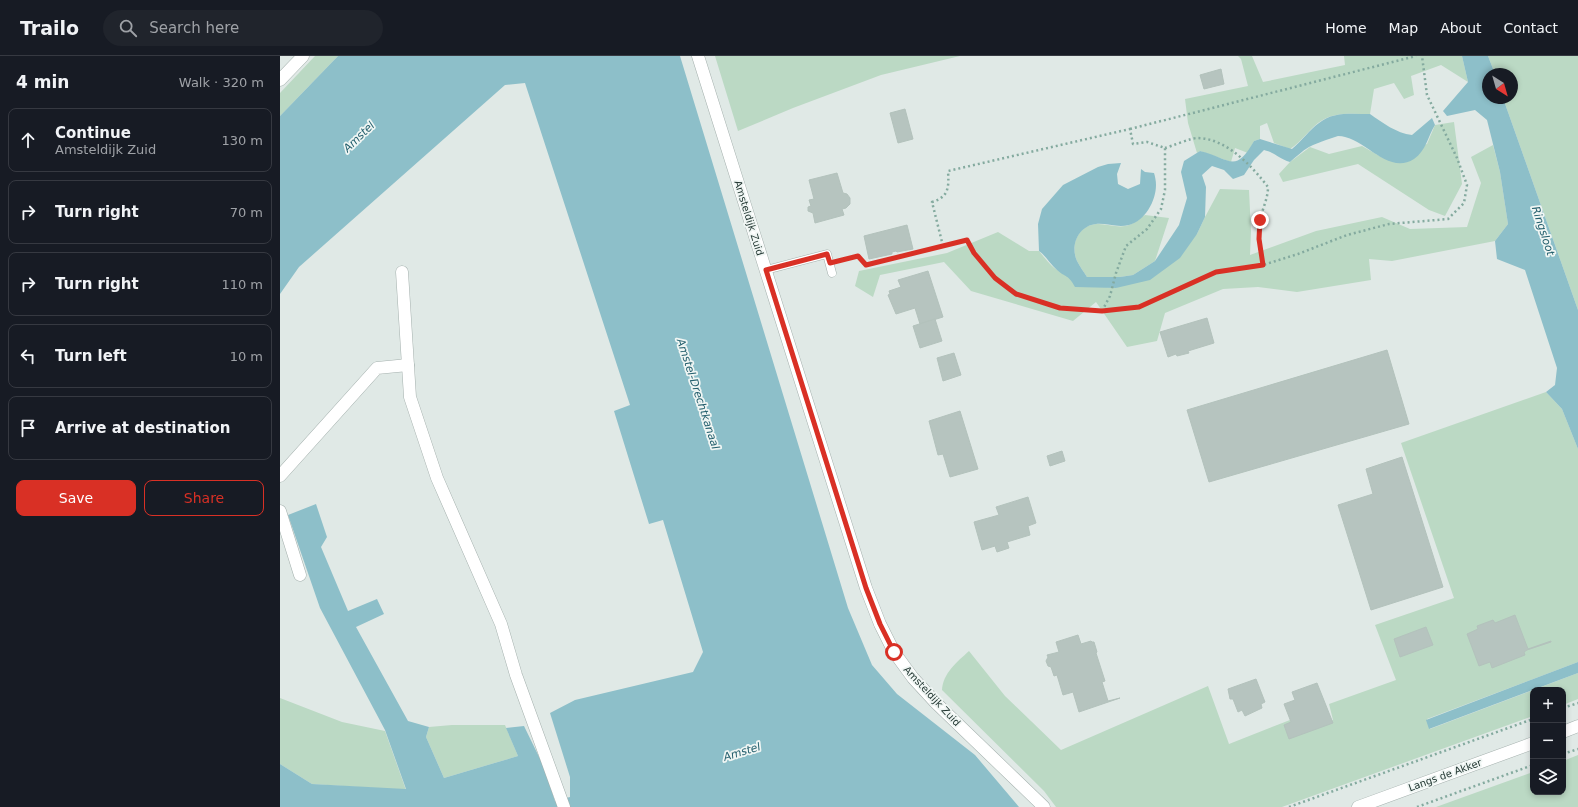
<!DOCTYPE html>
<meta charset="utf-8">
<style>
:root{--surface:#171b24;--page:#20242c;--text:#f1f3f6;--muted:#9ea1a6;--line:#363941;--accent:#d93025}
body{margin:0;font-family:"DejaVu Sans",sans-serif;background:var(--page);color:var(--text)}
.controls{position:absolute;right:12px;bottom:12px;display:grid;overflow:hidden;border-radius:8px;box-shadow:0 2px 6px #0003}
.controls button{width:36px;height:36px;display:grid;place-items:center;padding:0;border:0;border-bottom:1px solid var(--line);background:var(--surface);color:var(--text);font:20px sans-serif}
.compass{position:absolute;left:1202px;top:12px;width:36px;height:36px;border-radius:50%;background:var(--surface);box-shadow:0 2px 6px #0003;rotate:143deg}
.stop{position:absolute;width:12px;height:12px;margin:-9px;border:3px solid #d93025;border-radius:50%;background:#fff}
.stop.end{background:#d93025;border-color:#fff;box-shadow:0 1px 4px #0008}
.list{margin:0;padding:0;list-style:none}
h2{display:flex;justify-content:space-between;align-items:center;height:52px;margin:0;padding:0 16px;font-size:17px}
h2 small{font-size:13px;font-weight:400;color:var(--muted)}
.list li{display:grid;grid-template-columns:26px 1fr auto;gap:12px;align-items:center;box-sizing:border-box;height:64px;margin:0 8px 8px;padding:0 8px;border:1px solid var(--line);border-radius:8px}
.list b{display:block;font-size:15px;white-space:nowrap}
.list p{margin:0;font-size:13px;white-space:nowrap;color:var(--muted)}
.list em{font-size:13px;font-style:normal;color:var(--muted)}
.actions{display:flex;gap:8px;padding:12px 16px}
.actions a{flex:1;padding:9px 0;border:1px solid var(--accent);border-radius:8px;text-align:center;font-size:14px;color:var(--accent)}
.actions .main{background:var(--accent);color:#fff}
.icon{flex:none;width:22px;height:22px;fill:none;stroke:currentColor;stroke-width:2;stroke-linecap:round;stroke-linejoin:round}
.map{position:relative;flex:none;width:1298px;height:751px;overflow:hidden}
header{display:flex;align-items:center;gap:24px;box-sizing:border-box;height:56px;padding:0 20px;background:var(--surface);border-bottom:1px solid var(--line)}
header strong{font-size:19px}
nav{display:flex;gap:22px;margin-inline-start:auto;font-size:14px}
.search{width:280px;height:36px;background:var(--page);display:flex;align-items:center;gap:10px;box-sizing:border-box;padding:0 14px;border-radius:22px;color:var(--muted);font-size:15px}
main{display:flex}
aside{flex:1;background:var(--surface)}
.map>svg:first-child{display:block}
.green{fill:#bbd9c4}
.water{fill:#8dbfc9}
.building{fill:#b6c4bf;stroke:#b3c2bc}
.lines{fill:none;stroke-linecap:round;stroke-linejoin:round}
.service-casing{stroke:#a4b0ad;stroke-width:9}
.minor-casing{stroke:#a4b0ad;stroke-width:13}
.tertiary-casing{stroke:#a4b0ad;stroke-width:13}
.path{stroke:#84aa9f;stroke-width:2.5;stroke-dasharray:2 3;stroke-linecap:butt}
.service{stroke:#fff;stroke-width:8}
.minor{stroke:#fff;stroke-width:12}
.tertiary{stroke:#fff;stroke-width:12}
.route{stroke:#d93025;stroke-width:5}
.labels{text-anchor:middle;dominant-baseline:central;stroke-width:3.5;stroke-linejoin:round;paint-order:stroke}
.street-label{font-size:10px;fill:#233833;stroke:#f0f6f4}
.water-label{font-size:11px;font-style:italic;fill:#235f6d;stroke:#f0f6f4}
</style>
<header>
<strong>Trailo</strong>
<div class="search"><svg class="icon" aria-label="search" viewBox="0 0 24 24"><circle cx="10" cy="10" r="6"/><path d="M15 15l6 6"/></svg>Search here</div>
<nav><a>Home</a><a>Map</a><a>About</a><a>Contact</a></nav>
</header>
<main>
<aside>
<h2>4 min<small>Walk · 320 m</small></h2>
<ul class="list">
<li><svg class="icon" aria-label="ahead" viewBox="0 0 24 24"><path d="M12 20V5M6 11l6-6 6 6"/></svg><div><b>Continue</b><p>Amsteldijk Zuid</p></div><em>130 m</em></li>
<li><svg class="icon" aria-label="right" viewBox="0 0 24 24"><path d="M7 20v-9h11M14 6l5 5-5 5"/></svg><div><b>Turn right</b></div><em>70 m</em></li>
<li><svg class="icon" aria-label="right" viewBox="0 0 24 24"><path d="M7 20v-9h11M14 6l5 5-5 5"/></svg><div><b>Turn right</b></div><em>110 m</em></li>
<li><svg class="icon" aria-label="left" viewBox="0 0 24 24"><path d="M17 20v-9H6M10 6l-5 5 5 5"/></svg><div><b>Turn left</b></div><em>10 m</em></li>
<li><svg class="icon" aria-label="arrive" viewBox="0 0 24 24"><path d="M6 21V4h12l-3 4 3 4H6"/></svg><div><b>Arrive at destination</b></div></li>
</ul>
<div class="actions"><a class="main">Save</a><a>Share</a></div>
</aside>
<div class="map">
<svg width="1298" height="751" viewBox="0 0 1298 751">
<rect width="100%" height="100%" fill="#e0e9e6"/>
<g class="green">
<path d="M 35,0 L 58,0 L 0,60 L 0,37 Z"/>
<path d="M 435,0 L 680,0 L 601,19 L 513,52 L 458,75 Z"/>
<path d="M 958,0 L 972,0 L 983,26 L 1065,9 L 1064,0 L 1182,0 L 1188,26 L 1161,9 L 1131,20 L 1134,39 L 1124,43 L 1114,27 L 1094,33 L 1090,58 C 1073,58 1053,55 1038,67 C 1028,75 1022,85 1010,93 L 994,87 L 987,67 L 980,70 L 980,83 L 974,85 L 968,97 L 955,92 L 951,106 L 920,95 L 917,97 L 908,67 L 905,43 L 968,30 L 961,3 Z"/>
<path d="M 1208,0 L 1298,0 L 1298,254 L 1223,42 L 1232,42 L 1232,18 L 1215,18 Z"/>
<path d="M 1174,66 L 1182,128 L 1165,160 L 1149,154 L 1078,108 L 1003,126 L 999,118 L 1010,106 L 1030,91 L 1049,98 L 1082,90 L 1103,102 L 1147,88 L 1155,69 Z"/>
<path d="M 1213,89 L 1220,116 L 1228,168 L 1215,185 L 1112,205 L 1089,203 L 1091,224 L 1017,236 L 978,231 L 943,233 L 885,257 L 877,285 L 847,291 L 816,246 L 793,265 L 691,235 L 664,206 L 600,219 L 593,241 L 575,230 L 579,215 L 667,197 L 718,176 L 749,195 L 759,195 C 765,202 771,211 779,215 C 794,226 817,231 836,232 L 917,178 L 925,161 L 940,133 L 969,134 L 971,175 L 970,199 L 1036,175 L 1102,161 L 1130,173 L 1187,171 L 1201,127 L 1191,101 Z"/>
<path d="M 865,159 L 889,162 L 875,205 L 853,219 L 840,221 L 807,221 C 804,216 800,211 797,205 C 790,189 798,170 816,168 C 827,167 838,173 849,169 C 855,167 860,162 865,159 Z"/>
<path d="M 1266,336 L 1282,353 L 1298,393 L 1298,606 L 1147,663 L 1150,673 L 1298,617 L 1298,643 L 1283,649 L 1283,634 L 1253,634 L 1253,660 L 1002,751 L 776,751 L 764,735 L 662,634 C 663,617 677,606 689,595 L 725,640 L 781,694 L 928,630 L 949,688 L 1010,664 L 1015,677 L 1053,664 L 1049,648 L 1116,624 L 1095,569 L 1174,542 L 1121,387 Z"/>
<path d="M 0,642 L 62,666 L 105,675 L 126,734 L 32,728 L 0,708 Z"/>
<path d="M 172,669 L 225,669 L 238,700 L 164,722 L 146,681 L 149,671 Z"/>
<path d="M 1298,699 L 1298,751 L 1156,751 L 1253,716 L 1253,736 L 1283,736 L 1283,705 Z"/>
</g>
<g class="water">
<path d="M 58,0 L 400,0 L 568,552 L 592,609 L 617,638 L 695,699 L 739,751 L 0,751 L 0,708 L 32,728 L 126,733 L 105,674 L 40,552 L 8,459 L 36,448 L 47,481 L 41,491 L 68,555 L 97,543 L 104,558 L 76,571 L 128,665 L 149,671 L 146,681 L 164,722 L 238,700 L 226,672 L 244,670 L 264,711 L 275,745 L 290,741 L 290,721 L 270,657 L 295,644 L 413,616 L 423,596 L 383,464 L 369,468 L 334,355 L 350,349 L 245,27 L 225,29 L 19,211 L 0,238 L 0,60 Z"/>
<path d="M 1182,0 L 1208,0 L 1215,18 L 1208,18 L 1208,42 L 1223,42 L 1298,254 L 1298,393 L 1282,353 L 1266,336 L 1275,329 L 1277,312 L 1245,214 L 1217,203 L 1215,185 L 1228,168 L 1220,116 L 1207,64 L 1195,54 L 1167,60 L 1163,55 L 1188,26 Z"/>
<path d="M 1090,58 C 1103,67 1116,77 1132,79 L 1152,62 L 1155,69 C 1148,80 1146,95 1134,103 C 1107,120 1084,80 1058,80 C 1054,81 1050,83 1046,84 C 1041,86 1034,88 1029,91 C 1022,95 1016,101 1010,106 C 999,103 996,97 984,94 L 974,104 L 964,119 L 953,123 L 944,114 L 932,110 L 922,119 L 926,131 L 925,161 L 917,178 L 900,202 L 870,224 L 836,232 L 795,231 C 788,218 786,222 777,214 C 770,208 766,200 759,195 L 758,168 L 762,153 L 783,129 L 818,111 L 828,108 L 841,107 L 837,118 L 838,128 L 848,133 L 860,128 L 861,113 L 865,116 L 874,117 C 875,120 876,125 876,129 C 876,145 865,165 849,169 C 837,172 827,167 816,168 C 798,170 790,190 797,205 C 800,211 804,216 807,221 L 840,221 L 853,219 L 875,205 L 899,169 L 907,142 L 901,116 L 904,105 L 920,95 C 950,102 955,119 974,85 L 980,83 L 1012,93 C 1022,85 1029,74 1039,67 C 1053,55 1073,58 1090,58 Z"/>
<path d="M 1298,606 L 1298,617 L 1149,673 L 1146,664 Z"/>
</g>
<g class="building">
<path d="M 941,13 L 944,28 L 924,33 L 920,19 Z"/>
<path d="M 625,53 L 633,83 L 618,87 L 610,57 Z"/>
<path d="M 557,117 L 563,137 L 567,138 L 570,142 L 570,148 L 566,152 L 562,153 L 564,159 L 535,167 L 533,157 L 528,155 L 528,151 L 531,150 L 529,144 L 534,143 L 529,124 Z"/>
<path d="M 627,169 L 633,193 L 617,196 L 616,195 L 612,196 L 612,198 L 589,203 L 584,180 Z"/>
<path d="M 648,215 L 663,261 L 640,268 L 635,252 L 616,258 L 608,239 L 610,238 L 609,235 L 621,231 L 618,224 Z"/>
<path d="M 927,262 L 934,287 L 908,295 L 909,297 L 897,300 L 896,298 L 888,301 L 880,276 Z"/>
<path d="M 655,263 L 662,285 L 640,292 L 633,270 Z"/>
<path d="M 1107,294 L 1129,368 L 929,426 L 907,354 Z"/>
<path d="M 674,297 L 681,319 L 663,325 L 657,302 Z"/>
<path d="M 680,355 L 698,413 L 670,421 L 663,398 L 658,399 L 649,365 Z"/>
<path d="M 782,395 L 785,405 L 770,410 L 767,400 Z"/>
<path d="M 1122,401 L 1163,531 L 1091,554 L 1058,449 L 1093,438 L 1086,413 Z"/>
<path d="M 748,441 L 756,467 L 748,470 L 750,479 L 727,486 L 729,492 L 717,496 L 715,490 L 702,494 L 694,466 L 719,459 L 716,451 Z"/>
<path d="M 1235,559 L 1248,593 L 1271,585 L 1271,586 L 1247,594 L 1244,596 L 1245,599 L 1212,612 L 1210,606 L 1199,610 L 1187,578 L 1198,573 L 1197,570 L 1213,564 L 1215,567 Z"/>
<path d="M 1146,571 L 1153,589 L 1120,601 L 1114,583 Z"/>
<path d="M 798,579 L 801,588 L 811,585 L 812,586 L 814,586 L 817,596 L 816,597 L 825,625 L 822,626 L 828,645 L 840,642 L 799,656 L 793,636 L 783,639 L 777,619 L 774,620 L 771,611 L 768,610 L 766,605 L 768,601 L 767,599 L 779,596 L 776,586 Z"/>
<path d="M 976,623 L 985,646 L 981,648 L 982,652 L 965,660 L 962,654 L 958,656 L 953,643 L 950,643 L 948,633 Z"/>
<path d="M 1037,627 L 1053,667 L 1009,683 L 1004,669 L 1011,666 L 1004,648 L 1015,644 L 1012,636 Z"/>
</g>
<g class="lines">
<defs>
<path id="service" d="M 486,214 L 547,198 L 552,217"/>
<g id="minor">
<path d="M 0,24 L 23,0"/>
<path d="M 122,216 L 130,341 L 157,422 L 221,568 L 236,619 L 284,751"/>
<path d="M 0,420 L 97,312 L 128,309"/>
<path d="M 0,455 L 20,519"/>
</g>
<g id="tertiary">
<path d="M 418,0 L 586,532 L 600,568 L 614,596 L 633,622 L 656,647 L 764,751"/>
<path d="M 1283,676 L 1298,670"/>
<path d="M 1078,751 L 1253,687"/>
</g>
</defs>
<use href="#service" class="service-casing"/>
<use href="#minor" class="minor-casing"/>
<use href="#tertiary" class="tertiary-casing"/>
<g class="path">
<path d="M 850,73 L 1136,0"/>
<path d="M 885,92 C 892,90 911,82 917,82 C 946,82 972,110 988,131 C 988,143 982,153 980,165 C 977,180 980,194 983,209"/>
<path d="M 663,190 L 652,146 C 669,141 669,131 668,115 L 850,73 L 853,88 L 867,86 L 885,92 L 885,134 L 881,153 L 867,173 L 846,190 L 836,217 L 830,240 L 822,255"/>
<path d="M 562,204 L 578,200 L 586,209 L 687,184 L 694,197 L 715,222 L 736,237 L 780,252 L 822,255 L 859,251 L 936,216 L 983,209 L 1018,198 L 1067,179 L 1109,168 L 1168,163 L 1184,147 L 1187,129 L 1177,102 L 1147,39 L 1142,0"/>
<path d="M 1283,652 L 1298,647"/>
<path d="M 1283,698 L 1298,693"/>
<path d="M 1009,751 L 1253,663"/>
<path d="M 1137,751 L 1253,709"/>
</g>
<use href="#service" class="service"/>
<use href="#minor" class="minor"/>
<use href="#tertiary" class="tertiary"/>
</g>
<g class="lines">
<path class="route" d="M 614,596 L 600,568 L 586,532 L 486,214 L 547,198 L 550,207 L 578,200 L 586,209 L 687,184 L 694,197 L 715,222 L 736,238 L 780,252 L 822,255 L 859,251 L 936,216 L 983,209 L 979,183 L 980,164"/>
</g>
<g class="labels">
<g class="street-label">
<text transform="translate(469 162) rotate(73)">Amsteldijk Zuid</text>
<text transform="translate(652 640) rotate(47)">Amsteldijk Zuid</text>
<text transform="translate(1165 719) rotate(-20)">Langs de Akker</text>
</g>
<g class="water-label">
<text transform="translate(79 81) rotate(-44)">Amstel</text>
<text transform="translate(1263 175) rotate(72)">Ringsloot</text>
<text transform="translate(418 338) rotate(72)">Amstel-Drechtkanaal</text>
<text transform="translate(462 696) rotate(-17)">Amstel</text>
</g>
</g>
</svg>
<div class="controls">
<button>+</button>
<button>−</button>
<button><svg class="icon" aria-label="layers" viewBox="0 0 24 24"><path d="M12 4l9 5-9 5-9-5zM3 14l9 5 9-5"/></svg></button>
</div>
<svg class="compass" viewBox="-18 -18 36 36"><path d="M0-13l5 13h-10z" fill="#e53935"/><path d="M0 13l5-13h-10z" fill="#9ea1a6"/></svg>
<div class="stop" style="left:614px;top:596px"></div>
<div class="stop end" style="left:980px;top:164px"></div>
</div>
</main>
